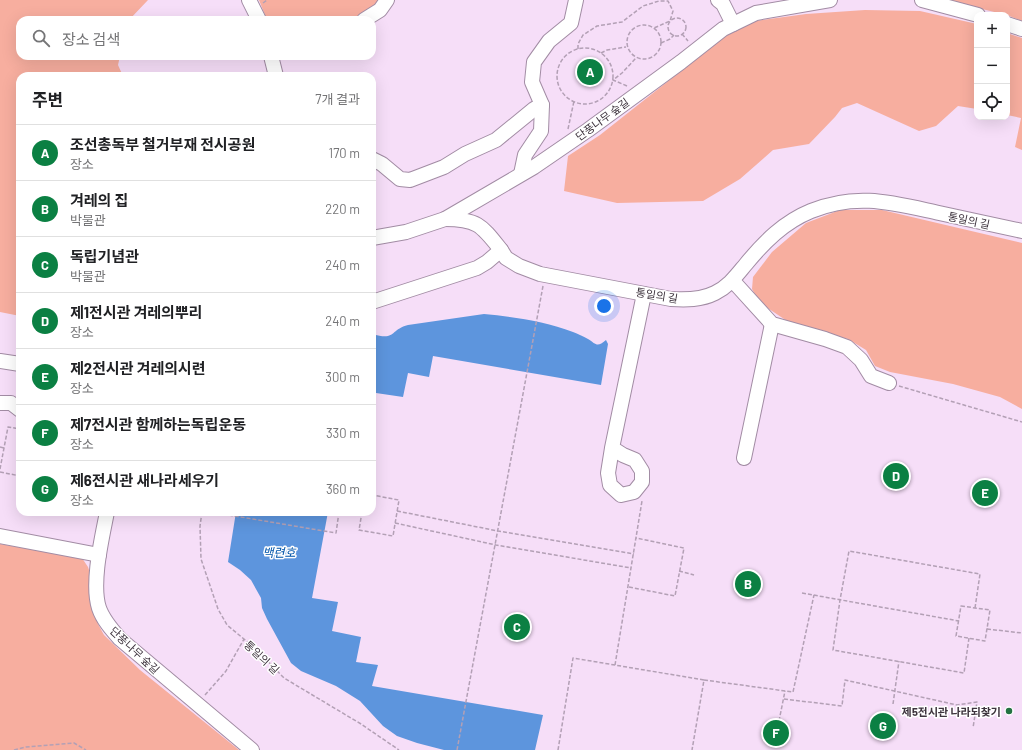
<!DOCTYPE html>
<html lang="ko">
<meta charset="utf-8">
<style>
:root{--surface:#fff;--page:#f2f2f2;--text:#202124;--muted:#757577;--line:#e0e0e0;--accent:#0b8043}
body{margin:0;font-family:Barlow,"Noto Sans KR",sans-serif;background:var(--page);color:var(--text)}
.controls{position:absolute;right:12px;top:12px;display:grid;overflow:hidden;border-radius:8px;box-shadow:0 4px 16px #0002}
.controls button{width:36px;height:36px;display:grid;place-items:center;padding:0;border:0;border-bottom:1px solid var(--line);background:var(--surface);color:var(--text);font:20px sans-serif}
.you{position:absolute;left:604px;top:306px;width:14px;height:14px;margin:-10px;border:3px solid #fff;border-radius:50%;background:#1a73e8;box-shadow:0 0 0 6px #1a73e833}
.badge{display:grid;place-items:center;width:26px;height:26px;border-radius:50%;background:var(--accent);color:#fff;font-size:13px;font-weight:700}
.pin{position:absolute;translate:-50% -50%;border:2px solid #fff;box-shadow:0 1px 4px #0006}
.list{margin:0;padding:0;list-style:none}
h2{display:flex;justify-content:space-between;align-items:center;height:52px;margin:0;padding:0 16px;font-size:17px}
h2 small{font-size:13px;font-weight:400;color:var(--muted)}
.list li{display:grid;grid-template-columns:26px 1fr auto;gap:12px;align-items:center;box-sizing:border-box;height:56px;padding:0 16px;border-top:1px solid var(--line)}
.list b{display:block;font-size:15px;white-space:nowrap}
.list p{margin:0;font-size:13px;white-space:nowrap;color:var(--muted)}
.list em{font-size:13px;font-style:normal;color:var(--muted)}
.icon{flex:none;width:22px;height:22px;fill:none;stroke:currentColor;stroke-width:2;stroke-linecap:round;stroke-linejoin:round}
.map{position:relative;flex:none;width:1022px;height:750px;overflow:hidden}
.search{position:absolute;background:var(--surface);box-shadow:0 4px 16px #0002;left:16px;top:16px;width:360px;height:44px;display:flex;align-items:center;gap:10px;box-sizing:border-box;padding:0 14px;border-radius:12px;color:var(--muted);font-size:15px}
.panel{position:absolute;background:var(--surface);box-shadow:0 4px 16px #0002;left:16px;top:72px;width:360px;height:444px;border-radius:12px}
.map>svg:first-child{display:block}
.green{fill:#f7ae9f}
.water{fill:#5d95dd}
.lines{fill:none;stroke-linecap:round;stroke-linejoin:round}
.minor-casing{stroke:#a28ca4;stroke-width:16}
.path{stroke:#b3a0b5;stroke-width:1.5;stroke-dasharray:4 2;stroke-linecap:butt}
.minor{stroke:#fff;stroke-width:14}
.poi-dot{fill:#237242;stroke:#fff;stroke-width:1.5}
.labels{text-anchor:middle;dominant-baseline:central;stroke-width:3;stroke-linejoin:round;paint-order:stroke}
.street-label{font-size:11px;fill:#3d333d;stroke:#fff}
.poi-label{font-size:11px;font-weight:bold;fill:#3d333d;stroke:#fff;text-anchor:end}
.water-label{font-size:12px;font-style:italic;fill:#05a;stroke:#fff}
</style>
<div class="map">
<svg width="1022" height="750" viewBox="0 0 1022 750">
<rect width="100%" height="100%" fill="#f6def8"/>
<g class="green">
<path d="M 0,0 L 148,0 L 129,20 L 20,20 L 20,56 L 120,56 L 118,65 L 123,76 L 20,76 L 20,316 L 0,312 Z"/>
<path d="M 259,0 L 383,0 L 360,19 L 357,20 L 267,20 Z"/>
<path d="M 944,0 L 1022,0 L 1022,21 L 1007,15 Z"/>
<path d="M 865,10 L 920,11 L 977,24 L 977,109 L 958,106 L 936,126 L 919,131 L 857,103 L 842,108 L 835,117 L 809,144 L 773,150 L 740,179 L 703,201 L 617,203 L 564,191 L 568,156 L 600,135 L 729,33 L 755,21 L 806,14 Z"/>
<path d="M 1007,33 L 1022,38 L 1022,150 L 1015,147 L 1021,118 L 1007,115 Z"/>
<path d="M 840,210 L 882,210 L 1022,243 L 1022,409 L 1000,397 L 953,384 L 890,372 L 875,366 L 866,350 L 848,339 L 790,323 L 760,303 L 752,289 L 753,277 L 772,252 L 806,223 Z"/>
<path d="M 0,544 L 82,558 L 88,567 L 90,573 L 93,606 L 98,624 L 104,635 L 140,670 L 239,750 L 0,750 Z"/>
</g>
<g class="water">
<path d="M 484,314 C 515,317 545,321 573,332 C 578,334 583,336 588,339 C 596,344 597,348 606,340 L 608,344 L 601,385 L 433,356 L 429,377 L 408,373 L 403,397 L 376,393 L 372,409 L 372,334 C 397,341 389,330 408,325 Z"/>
<path d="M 236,512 L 328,512 L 312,598 L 338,602 L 332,631 L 361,637 L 356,662 L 378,665 L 372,686 L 543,715 L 535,750 L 444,750 L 417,743 L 397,736 L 383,726 L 360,701 L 336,686 L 301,671 L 291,663 L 267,619 L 262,608 L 261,598 L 251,580 L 240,570 L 228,562 Z"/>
</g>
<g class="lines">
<defs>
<g id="minor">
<path d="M 249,0 L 259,20"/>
<path d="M 718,0 L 723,4 L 733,24"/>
<path d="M 922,0 L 978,15"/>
<path d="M 364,20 L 380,10 L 387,0"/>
<path d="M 1007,24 L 1022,29"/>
<path d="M 271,56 L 276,76"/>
<path d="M 372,159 L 382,164 L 400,179 L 410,180 L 444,167 L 465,154 L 496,140 L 534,109 L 542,105"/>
<path d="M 521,174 L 525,155 L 541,131 L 542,105 L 532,82 L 534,62 L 549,41 L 571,23 L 576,0"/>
<path d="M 445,219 C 478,219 482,226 501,250"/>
<path d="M 372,238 L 406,232 L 445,219 L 534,167 L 588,130 L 681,62 L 723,29 L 756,13 L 830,0"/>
<path d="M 733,281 L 772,324 L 825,339 L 847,347 L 861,360 L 871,376 L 889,383"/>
<path d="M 372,302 L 477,268 L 487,262 L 501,250 L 506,258 L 519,266 L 540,274 L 671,299 C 686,300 701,300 715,293 C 729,286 736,276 746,264 C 764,242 784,222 811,211 C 857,192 893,203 939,213 C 967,219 994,225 1022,231"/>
<path d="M 0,361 L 20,364"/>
<path d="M 0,403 L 11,403 L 20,410"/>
<path d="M 612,448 L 623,455 L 635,460 L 642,471 L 642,482 L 634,492 L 621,495 L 610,485 L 608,473 L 612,448 L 644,294"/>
<path d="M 744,458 L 772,324"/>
<path d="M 107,512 C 102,538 91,583 99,608 C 103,620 112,630 120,639 L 252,750"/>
<path d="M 0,536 L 99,555"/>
</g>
</defs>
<use href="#minor" class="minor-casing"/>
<g class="path">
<path d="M 263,3 L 267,0"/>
<circle cx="677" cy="27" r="9"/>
<circle cx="644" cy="42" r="17"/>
<path d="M 682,34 L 688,41"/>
<path d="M 661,43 L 670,39 L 674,35"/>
<circle cx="585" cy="76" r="28"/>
<path d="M 578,49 L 578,44 L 583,35 L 597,26 L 622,22 L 643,6 L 659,1 L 668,1 L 673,11 L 670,21 L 654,28"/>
<path d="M 601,53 L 607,50 L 626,47"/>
<path d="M 627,86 L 613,80 L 622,73 L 636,58"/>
<path d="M 568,129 L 574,101"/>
<path d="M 899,386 L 1022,422"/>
<path d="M 0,447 L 4,448"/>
<path d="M 0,469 L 8,427 L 20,429"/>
<path d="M 0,472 L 20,476"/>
<path d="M 397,511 L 498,531 L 634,554"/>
<path d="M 202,512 L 200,526 L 201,559 L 218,609 L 227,625 L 256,649 L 284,678 L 361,724 L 399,750"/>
<path d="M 211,512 L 336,533 L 339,512"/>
<path d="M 362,512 L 359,530 L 393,536 L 399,500 L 372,495"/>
<path d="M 395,523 L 496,545 L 631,568"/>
<path d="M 679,571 L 694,575"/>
<path d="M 629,587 L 675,596 L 684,548 L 636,538"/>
<path d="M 802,593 L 959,621"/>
<path d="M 961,606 L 990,610 L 985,641 L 956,636 Z"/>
<path d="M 987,629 L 1022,633"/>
<path d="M 969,638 L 964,673 L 833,650 L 840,600 L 849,551 L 980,574 L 975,608"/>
<path d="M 615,665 L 642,501"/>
<path d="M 704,680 L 793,692 L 814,595"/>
<path d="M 205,695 L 226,671 L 244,639"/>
<path d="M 784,699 L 842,706 L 845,680 L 957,705 L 977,702 L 973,728"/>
<path d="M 893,704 L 899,661"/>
<path d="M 779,721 L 785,691"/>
<path d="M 14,750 L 26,747 L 74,743 L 86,750"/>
<path d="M 457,750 L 543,286"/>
<path d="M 558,750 L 573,658 L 704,680 L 692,750"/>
</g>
<use href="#minor" class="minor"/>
</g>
<circle class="poi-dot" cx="1009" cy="711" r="4"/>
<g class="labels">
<g class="street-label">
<text transform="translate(602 119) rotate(-36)">단풍나무 숲길</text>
<text transform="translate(969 220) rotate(12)">통일의 길</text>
<text transform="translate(657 295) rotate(9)">통일의 길</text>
<text transform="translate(135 650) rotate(43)">단풍나무 숲길</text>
<text transform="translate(262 657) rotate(43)">통일의 길</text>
</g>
<g class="poi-label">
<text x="1001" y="711">제5전시관 나라되찾기</text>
</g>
<g class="water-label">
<text x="279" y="552">백련호</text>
</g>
</g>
</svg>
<div class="controls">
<button>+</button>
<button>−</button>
<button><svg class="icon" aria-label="locate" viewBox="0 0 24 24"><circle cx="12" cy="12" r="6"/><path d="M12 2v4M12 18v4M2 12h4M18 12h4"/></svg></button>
</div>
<div class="you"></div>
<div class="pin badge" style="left:590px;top:72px">A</div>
<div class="pin badge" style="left:748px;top:584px">B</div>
<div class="pin badge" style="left:517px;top:627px">C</div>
<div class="pin badge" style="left:896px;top:476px">D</div>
<div class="pin badge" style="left:985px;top:493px">E</div>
<div class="pin badge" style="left:776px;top:733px">F</div>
<div class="pin badge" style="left:883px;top:726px">G</div>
<div class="search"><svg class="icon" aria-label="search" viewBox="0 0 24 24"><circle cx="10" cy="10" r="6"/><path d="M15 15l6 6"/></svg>장소 검색</div>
<section class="panel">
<h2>주변<small>7개 결과</small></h2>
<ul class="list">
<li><span class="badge">A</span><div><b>조선총독부 철거부재 전시공원</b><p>장소</p></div><em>170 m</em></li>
<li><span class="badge">B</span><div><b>겨레의 집</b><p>박물관</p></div><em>220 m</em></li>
<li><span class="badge">C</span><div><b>독립기념관</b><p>박물관</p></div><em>240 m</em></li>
<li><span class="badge">D</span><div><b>제1전시관 겨레의뿌리</b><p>장소</p></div><em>240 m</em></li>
<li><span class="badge">E</span><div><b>제2전시관 겨레의시련</b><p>장소</p></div><em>300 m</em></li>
<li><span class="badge">F</span><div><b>제7전시관 함께하는독립운동</b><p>장소</p></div><em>330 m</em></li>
<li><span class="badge">G</span><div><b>제6전시관 새나라세우기</b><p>장소</p></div><em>360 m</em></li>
</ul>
</section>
</div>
